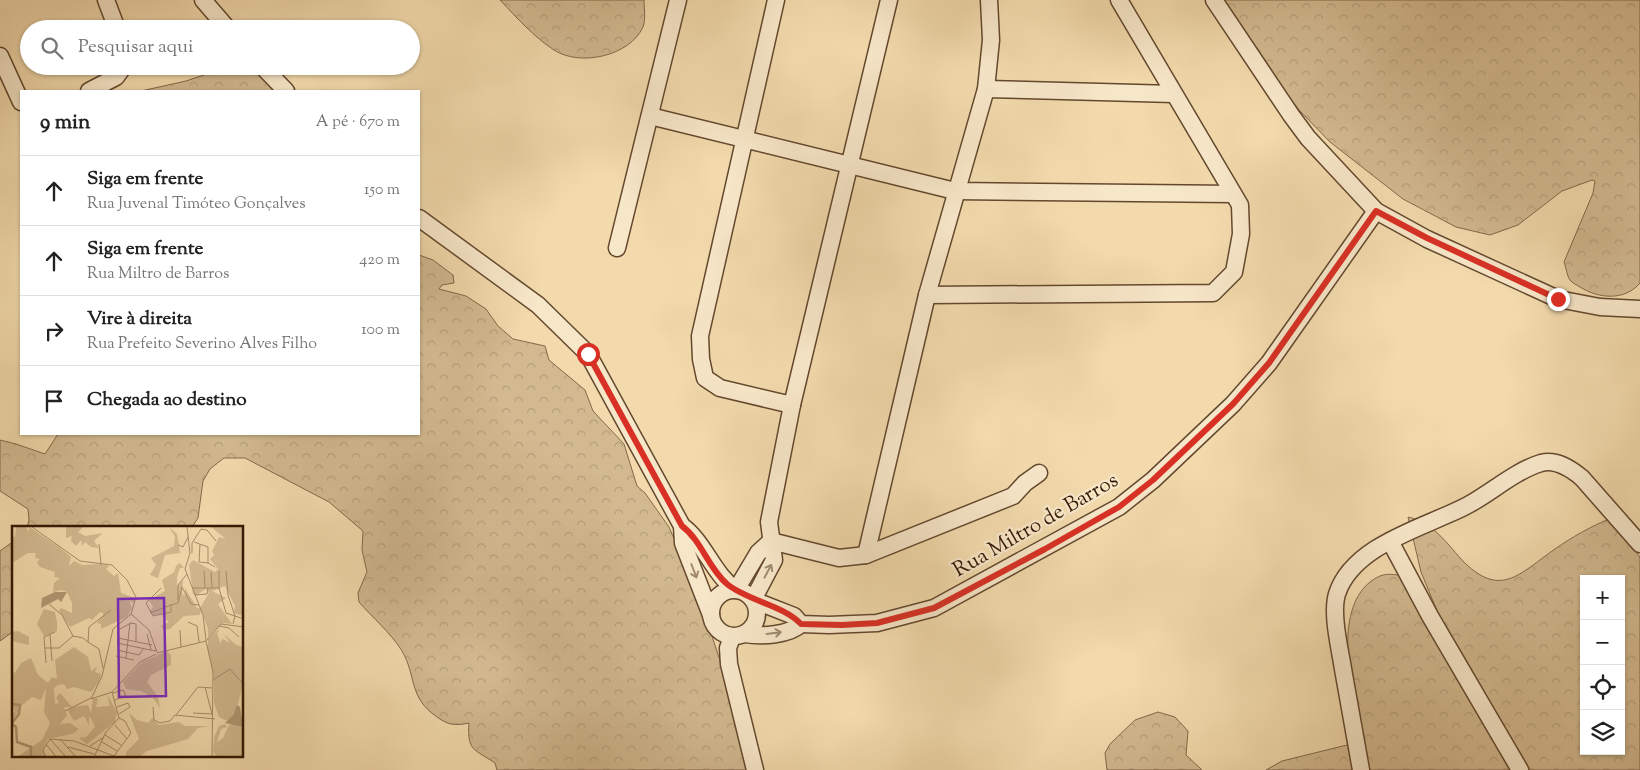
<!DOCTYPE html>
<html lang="pt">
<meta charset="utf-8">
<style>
:root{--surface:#fff;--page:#f6f6f6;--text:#222;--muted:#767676;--line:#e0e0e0}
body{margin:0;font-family:"Sorts Mill Goudy",serif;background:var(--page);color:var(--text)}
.controls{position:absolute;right:15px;bottom:15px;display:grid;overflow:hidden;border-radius:0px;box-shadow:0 1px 4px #0004}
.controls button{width:45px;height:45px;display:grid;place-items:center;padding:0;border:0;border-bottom:1px solid var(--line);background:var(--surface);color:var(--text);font:25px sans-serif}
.stop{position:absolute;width:15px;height:15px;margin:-11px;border:4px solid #d93025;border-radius:50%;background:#fff}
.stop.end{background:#d93025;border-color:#fff;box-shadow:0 1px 5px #0008}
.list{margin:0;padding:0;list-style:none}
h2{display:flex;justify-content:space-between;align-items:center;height:65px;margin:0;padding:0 20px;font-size:21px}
h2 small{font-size:16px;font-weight:400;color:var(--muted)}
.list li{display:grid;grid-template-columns:32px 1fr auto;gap:15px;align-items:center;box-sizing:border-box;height:70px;padding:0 20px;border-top:1px solid var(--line)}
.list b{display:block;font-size:19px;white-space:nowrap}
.list p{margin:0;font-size:16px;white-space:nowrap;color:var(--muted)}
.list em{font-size:16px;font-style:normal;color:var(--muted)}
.icon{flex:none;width:28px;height:28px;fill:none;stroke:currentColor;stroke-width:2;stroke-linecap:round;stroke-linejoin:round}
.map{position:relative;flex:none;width:1640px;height:770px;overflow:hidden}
.search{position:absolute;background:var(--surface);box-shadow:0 1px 4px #0004;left:20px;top:20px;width:400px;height:55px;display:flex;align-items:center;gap:12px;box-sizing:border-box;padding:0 18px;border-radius:28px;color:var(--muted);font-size:19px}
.panel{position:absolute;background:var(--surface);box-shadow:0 1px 4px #0004;left:20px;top:90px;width:400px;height:345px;border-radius:0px}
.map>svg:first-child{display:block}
.forest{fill:url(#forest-crowns);stroke:#84684a;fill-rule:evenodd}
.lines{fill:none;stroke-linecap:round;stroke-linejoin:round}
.minor-casing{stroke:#64482e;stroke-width:19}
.minor{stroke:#f7e7c9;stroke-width:16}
.oneway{stroke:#a08a70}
.route{stroke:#d93025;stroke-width:6}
.labels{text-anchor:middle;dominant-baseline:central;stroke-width:4.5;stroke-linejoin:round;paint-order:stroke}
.street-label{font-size:21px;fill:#351804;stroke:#f7e7c9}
.inset-river{fill:none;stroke:#b29873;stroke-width:2.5}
.inset-road{fill:none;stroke:#a68c69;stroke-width:1}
.view{fill:#7b2cbf;fill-opacity:0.15;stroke:#7b2cbf;stroke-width:2.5}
.inset-edge{fill:none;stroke:#351804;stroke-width:2.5}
</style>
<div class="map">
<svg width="1640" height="770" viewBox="0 0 1640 770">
<defs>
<pattern id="forest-crowns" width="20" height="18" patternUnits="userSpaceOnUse" patternTransform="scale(1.25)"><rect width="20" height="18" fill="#d2b98f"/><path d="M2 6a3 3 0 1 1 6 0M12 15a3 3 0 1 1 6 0" fill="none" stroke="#b59e7a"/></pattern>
</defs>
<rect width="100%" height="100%" fill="#f2daac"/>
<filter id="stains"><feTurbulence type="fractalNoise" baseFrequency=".004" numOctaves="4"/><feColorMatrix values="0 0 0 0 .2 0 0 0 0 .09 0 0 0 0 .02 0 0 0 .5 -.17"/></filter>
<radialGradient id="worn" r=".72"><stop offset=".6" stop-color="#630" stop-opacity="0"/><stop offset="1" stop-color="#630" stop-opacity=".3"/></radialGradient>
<g class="forest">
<path d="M 500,0 L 644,0 C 644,8 646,19 643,27 C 630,56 580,67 554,50 C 534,37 517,18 500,0 Z"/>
<path d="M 1223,0 L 1640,0 L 1640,283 C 1625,301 1599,299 1580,287 C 1577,285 1572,283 1570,280 C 1567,276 1566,267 1564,262 L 1593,193 L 1595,181 L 1592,180 L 1562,191 L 1518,225 L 1490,235 L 1456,227 L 1403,199 L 1330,142 L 1299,110 L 1273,76 Z"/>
<path d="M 228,67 C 252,69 262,74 278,91 L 141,91 L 186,81 Z"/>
<path d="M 419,255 L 433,260 L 453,275 L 454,283 L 442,285 L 439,289 L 466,296 L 486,309 L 498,326 L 513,339 L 545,346 L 549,360 L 585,390 L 593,411 L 624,444 L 637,486 L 645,493 L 669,527 L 699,596 L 737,713 L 748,770 L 497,770 L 495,763 C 474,749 467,751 469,723 C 455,726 448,725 437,717 C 408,697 417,677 402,651 C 391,633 372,617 359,602 L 358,593 L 367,572 L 362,550 L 363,531 L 329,502 L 245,458 L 224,458 L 210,469 L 203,481 L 198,518 L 192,527 L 27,527 L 29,520 L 28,509 L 0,491 L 0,440 L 16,444 L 45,454 L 58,434 L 419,434 Z"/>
<path d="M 1408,517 C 1432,522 1446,542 1461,559 C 1500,600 1519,574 1555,549 C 1572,537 1590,527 1609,519 L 1640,557 L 1640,770 L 1266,770 L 1282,761 L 1355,743 L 1357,729 C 1352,687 1333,612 1370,582 C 1379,575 1386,573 1398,575 L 1440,618 L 1421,572 ZM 1584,579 L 1621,579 L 1621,751 L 1584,751 Z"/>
<path d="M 14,541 L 14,631 L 0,641 L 0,551 Z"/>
<path d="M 1158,712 L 1175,717 L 1188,731 L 1186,755 L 1202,770 L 1107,770 L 1105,753 L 1110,744 L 1135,720 Z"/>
</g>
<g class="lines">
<defs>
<g id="minor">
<path d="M 106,0 L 117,29"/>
<path d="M 203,0 L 228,29"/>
<path d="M 776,0 L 700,336 L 701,359 L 705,378 L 720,388 L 792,405"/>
<path d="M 889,0 L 792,405 L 769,522 L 774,560 L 753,600 L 794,616 L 801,624 L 829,625 L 877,623 L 934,608 L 1119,507 L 1153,480 L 1233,404 L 1269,363 L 1376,211"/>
<path d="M 1214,0 L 1291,115 L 1308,138 L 1376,211 L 1427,239 L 1558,299 L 1600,307 L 1640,309"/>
<path d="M 0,56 L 21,102"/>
<path d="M 262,66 L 286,91"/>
<path d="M 986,89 L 1174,94"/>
<path d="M 89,91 L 116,77 L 124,66"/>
<path d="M 650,116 L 955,191 L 1233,194"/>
<path d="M 419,218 L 538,305 L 588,354 L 682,526 L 683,543 L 711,615"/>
<path d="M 617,248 L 678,0"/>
<path d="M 927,295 L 1213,293 L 1234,272 L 1241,234 L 1240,205 L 1119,0"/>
<path d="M 682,526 C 705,543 713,574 736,590 L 758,553 L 771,541"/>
<path d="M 771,541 L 839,558 L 866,555 L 1013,496 L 1025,483 L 1039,473"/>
<path d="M 1390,541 L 1430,616 L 1520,770"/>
<path d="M 866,555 L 927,295 L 986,89 L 991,40 L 989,0"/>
<circle cx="734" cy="613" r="23"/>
<path d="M 745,634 C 762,637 789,635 801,624"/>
<path d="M 732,637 L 728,648 L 729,664 L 755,770"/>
<path d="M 1361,770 C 1355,736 1349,703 1343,669 C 1340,649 1331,614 1337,594 C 1353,544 1427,527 1468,505 C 1492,492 1515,471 1541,463 C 1556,459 1570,468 1582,478 L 1640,544"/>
</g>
</defs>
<use href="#minor" class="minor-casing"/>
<use href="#minor" class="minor"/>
</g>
<defs><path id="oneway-shaft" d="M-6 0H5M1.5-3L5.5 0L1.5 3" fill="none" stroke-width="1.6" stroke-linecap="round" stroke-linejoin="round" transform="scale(1.25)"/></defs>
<g class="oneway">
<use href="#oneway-shaft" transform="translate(694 571) rotate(69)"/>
<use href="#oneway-shaft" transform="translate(768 571) rotate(-62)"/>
<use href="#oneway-shaft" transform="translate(774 633) rotate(-7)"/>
</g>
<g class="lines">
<path class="route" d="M 588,354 L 682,526 C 702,541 708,568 727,584 C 748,601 783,605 801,624 L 842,625 L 877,623 L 934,608 L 1045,549 L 1119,507 L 1153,480 L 1233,404 L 1269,363 L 1376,211 L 1427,238 L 1558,299"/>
</g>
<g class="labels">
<g class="street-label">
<text transform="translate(1036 526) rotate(-30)">Rua Miltro de Barros</text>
</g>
</g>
<g transform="translate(12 526)">
<rect width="231" height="231" fill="#f2daac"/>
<path d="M 4,1 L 14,1 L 17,6 L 17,1 L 47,21 L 59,31 L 57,40 L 62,35 L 70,39 L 90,38 L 97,40 L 94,43 L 102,50 L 106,47 L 109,67 L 123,72 L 122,77 L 117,75 L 120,82 L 115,91 L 89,103 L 89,98 L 85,97 L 92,88 L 88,86 L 80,94 L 77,92 L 58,101 L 47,85 L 49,82 L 60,87 L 60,77 L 55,66 L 49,64 L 41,66 L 42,57 L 48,52 L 42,51 L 43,46 L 28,41 L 25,36 L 28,33 L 23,32 L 24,27 L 16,27 L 0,37 L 0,10 L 3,11 ZM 54,1 L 71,1 L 66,6 L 73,10 L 91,7 L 82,15 L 87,22 L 79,21 L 73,16 L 70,20 L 69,14 L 64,20 L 59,15 L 60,10 L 54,12 ZM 157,1 L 165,8 L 168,27 L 153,29 L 146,52 L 138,49 L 144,39 L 139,32 L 162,20 L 163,11 ZM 199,1 L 231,1 L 231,90 L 222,87 L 223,80 L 213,60 L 200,65 L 214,72 L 206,78 L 220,98 L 211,97 L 196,111 L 196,103 L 189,83 L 188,89 L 172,90 L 158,103 L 152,104 L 149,100 L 157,96 L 150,89 L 141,89 L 138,85 L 141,81 L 137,74 L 153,65 L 150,54 L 162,46 L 164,40 L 168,37 L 172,42 L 168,42 L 165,51 L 165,60 L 171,54 L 170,68 L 173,69 L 173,62 L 185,82 L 188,82 L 197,67 L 194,63 L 183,70 L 181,68 L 177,39 L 181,34 L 203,46 L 206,43 L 198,33 L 202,29 L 200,25 L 207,11 L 214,13 ZM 32,83 L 43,86 L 45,96 L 45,105 L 32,110 L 25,98 ZM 208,102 L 205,107 L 208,117 L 211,113 L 218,117 L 212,108 L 224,119 L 231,121 L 231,159 L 223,188 L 215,195 L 207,191 L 202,177 L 202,152 L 194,117 L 196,121 L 196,113 ZM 6,105 L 17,111 L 17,119 L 0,115 L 0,106 ZM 62,121 L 76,131 L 79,145 L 85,141 L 83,146 L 89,148 L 87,156 L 79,166 L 62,161 L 55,163 L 52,158 L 46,159 L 42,162 L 43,178 L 47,177 L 44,172 L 48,167 L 60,181 L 76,179 L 79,187 L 81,172 L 86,173 L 84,181 L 98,180 L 95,168 L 105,186 L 103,196 L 75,218 L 67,212 L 74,211 L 83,201 L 79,192 L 77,191 L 77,199 L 72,190 L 62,195 L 56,185 L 59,181 L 46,181 L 52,181 L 55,189 L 48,198 L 58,197 L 67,203 L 60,208 L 36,213 L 31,223 L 33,231 L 5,231 L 30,214 L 38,197 L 32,186 L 34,162 L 29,174 L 20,171 L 9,180 L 0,196 L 3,200 L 0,198 L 0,189 L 3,185 L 0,181 L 0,145 L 3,147 L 9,137 L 19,132 L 26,149 L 36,157 L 40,151 L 45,153 L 43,134 ZM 155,125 L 159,129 L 159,139 L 139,149 L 135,156 L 146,171 L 148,182 L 139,169 L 135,172 L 135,168 L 129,165 L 114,163 L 111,156 L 130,136 ZM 117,187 L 125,194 L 136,197 L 140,192 L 147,199 L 167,196 L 173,200 L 198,200 L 186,202 L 176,213 L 135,225 L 127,231 L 114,231 L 114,226 L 127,213 ZM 213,198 L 215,201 L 209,203 L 205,216 L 211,212 L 217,199 L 227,198 L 231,203 L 231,231 L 205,231 L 201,226 L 202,211 L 207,200 Z" fill="#d2b98f"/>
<path d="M 43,66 L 55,66 L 49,76 L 46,73 L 29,82 L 30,72 ZM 225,179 L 228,181 L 231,201 L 213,197 L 222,188 Z" fill="#b29873"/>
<path class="inset-river" d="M 0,178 L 8,179 L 7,188 L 0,197M 0,198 L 4,201 L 5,216 L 19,221 L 19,231"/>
<path class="inset-road" d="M 20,1 L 68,35 L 100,39 L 115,54 L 124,71 L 119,88 L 101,103 L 90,150 L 79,173 L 100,166 L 128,136 L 144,128M 175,1 L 178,27 L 173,43 L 191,89 L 194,114M 182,16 L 196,21 L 196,37 L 203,41M 87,18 L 89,38M 188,18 L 187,36 L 196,37M 166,19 L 171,21 L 176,11M 180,27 L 180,17 L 189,3 L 195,4 L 204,15M 192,45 L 193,61M 207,45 L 207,62M 214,45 L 216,69 L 223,90 L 221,98M 199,46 L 200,62M 149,62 L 134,77 L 141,90 L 159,86 L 159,79 L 166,77 L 170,61 L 179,78 L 187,79M 180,62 L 207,62 L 214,87 L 232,93M 183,69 L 195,68 L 196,62M 166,74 L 166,59 L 175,48M 37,78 L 50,89 L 61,110M 138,87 L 159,79M 119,88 L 137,104 L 145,126M 176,96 L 185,100 L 187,116M 207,100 L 217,102 L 227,111M 168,104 L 169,121M 135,108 L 139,124M 38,109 L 40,135M 106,112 L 140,119M 105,117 L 143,125 L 144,123M 106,118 L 106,104 L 119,97 L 124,98 L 124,115M 33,122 L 47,122 L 61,110 L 71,112 L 76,116M 105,124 L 127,129 L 131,123M 145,127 L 194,115M 104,130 L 122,134M 114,132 L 118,97M 34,137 L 32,111 L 43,106M 91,142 L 87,123 L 76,116 L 77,101 L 99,84M 201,154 L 218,143 L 232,159M 101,167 L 111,164 L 113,167 L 113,170 L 103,174M 105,181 L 116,177 L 118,181 L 107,188M 141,181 L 142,194 L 148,197 L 158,195 L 163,189 L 203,193M 53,185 L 79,172M 181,187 L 200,188 L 193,161M 164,189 L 186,161 L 200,162M 103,199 L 115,213M 93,209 L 109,219M 38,213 L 62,215 L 102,230 L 119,207 L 113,195 L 107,192M 38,213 L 54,231M 48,213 L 64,231M 90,216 L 105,225M 34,218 L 44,231M 78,220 L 92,211M 56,221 L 82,228M 34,231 L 31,224 L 38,213M 82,231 L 94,206 L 107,192 L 100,166M 200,231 L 201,146 L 194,115 L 209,98 L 232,101"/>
<path class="view" d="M 152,72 L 154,170 L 107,171 L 106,73 Z"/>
<rect width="231" height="231" class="inset-edge"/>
</g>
<rect width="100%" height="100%" filter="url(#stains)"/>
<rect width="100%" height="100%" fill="url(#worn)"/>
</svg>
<div class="controls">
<button>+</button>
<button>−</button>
<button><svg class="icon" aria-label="locate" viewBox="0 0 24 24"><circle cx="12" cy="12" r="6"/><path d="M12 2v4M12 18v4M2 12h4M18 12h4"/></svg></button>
<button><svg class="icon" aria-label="layers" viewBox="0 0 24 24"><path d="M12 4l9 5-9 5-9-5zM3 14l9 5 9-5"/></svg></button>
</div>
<div class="stop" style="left:588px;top:354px"></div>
<div class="stop end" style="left:1558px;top:299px"></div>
<div class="search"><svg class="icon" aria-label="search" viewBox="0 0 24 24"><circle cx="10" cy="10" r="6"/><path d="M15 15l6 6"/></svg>Pesquisar aqui</div>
<section class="panel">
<h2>9 min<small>A pé · 670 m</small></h2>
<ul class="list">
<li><svg class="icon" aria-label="ahead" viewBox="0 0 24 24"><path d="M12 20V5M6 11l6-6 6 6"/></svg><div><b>Siga em frente</b><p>Rua Juvenal Timóteo Gonçalves</p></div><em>150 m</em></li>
<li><svg class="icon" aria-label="ahead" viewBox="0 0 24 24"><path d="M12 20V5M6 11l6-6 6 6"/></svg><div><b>Siga em frente</b><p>Rua Miltro de Barros</p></div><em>420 m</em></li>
<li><svg class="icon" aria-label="right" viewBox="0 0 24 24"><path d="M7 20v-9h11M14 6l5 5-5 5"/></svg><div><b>Vire à direita</b><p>Rua Prefeito Severino Alves Filho</p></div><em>100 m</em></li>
<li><svg class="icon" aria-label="arrive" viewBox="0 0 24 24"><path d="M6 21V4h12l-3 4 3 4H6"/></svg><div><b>Chegada ao destino</b></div></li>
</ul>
</section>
</div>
